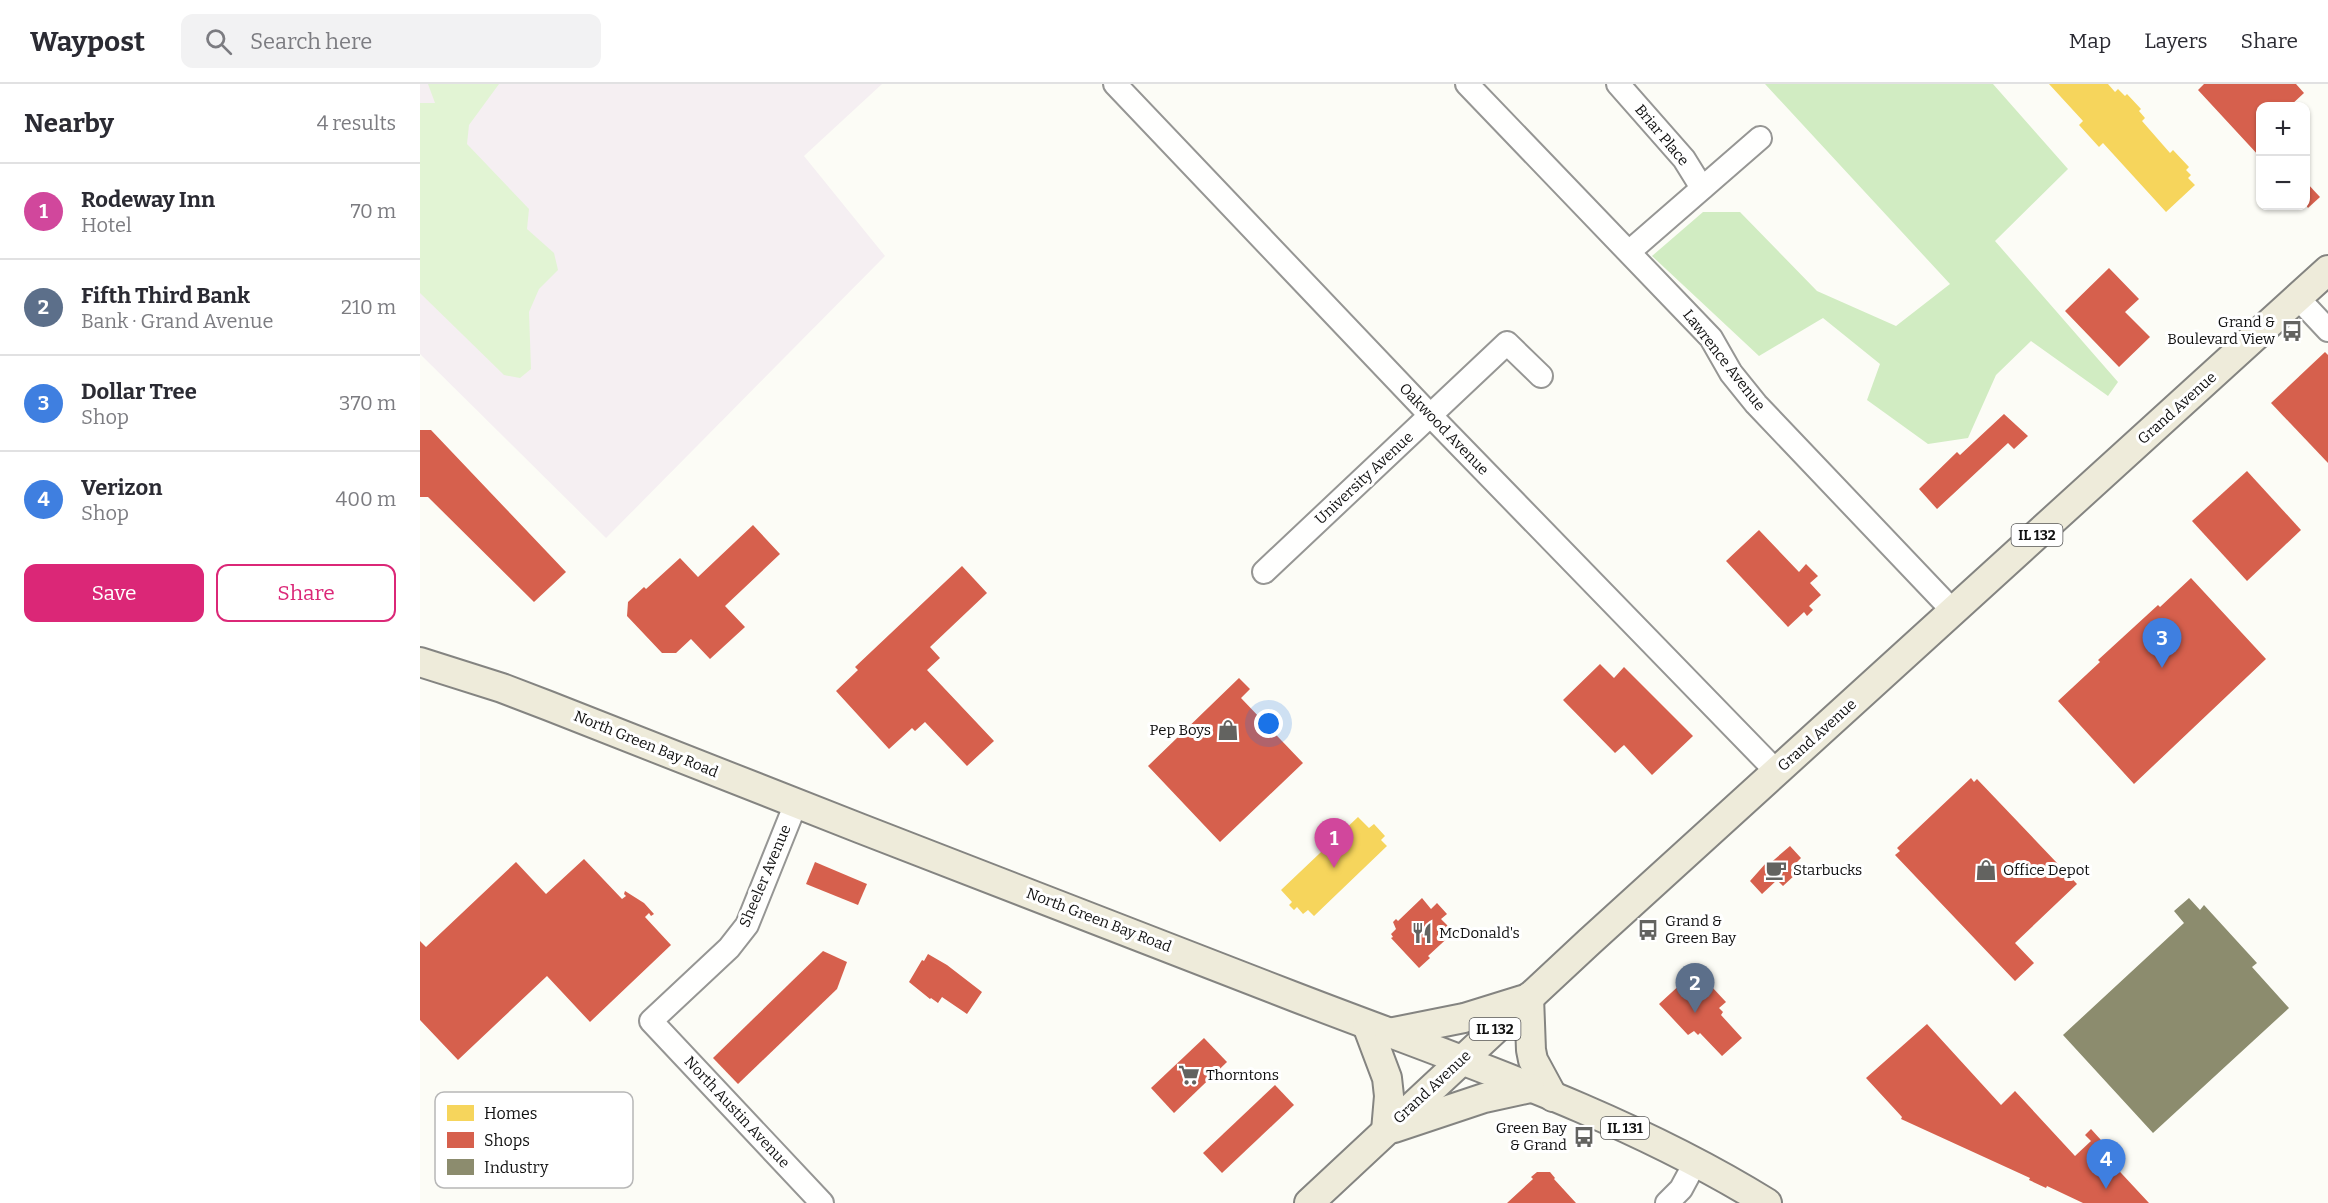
<!DOCTYPE html>
<meta charset="utf-8">
<style>
:root{--surface:#fff;--page:#f2f2f3;--text:#2b2b33;--muted:#7c7c81;--line:#e1e1e2;--accent:#db2777}
body{margin:0;font-family:Bitter,serif;background:var(--page);color:var(--text)}
.controls{position:absolute;right:18px;top:18px;display:grid;overflow:hidden;border-radius:12px;box-shadow:0 2px 4px #0004}
.controls button{width:54px;height:54px;display:grid;place-items:center;padding:0;border:0;border-bottom:2px solid var(--line);background:var(--surface);color:var(--text);font:30px sans-serif}
.you{position:absolute;left:849px;top:640px;width:21px;height:21px;margin:-15px;border:4px solid #fff;border-radius:50%;background:#1a73e8;box-shadow:0 0 0 9px #1a73e833}
.badge{display:grid;place-items:center;width:39px;height:39px;border-radius:50%;background:var(--accent);color:#fff;font-size:20px;font-weight:700}
.pin{position:absolute;translate:-50% -50px;filter:drop-shadow(0 2px 3px #0008)}
.pin::after{content:'';position:absolute;top:32px;width:21px;height:18px;background:inherit;clip-path:polygon(0 0,100% 0,50% 100%)}
.list{margin:0;padding:0;list-style:none}
h2{display:flex;justify-content:space-between;align-items:center;height:78px;margin:0;padding:0 24px;font-size:26px}
h2 small{font-size:20px;font-weight:400;color:var(--muted)}
.list li{display:grid;grid-template-columns:39px 1fr auto;gap:18px;align-items:center;box-sizing:border-box;height:96px;padding:0 24px;border-top:2px solid var(--line)}
.list b{display:block;font-size:22px;white-space:nowrap}
.list p{margin:0;font-size:20px;white-space:nowrap;color:var(--muted)}
.list em{font-size:20px;font-style:normal;color:var(--muted)}
.actions{display:flex;gap:12px;padding:18px 24px}
.actions a{flex:1;padding:14px 0;border:2px solid var(--accent);border-radius:12px;text-align:center;font-size:21px;color:var(--accent)}
.actions .main{background:var(--accent);color:#fff}
.icon{flex:none;width:33px;height:33px;fill:none;stroke:currentColor;stroke-width:2;stroke-linecap:round;stroke-linejoin:round}
.map{position:relative;flex:none;width:1908px;height:1119px;overflow:hidden}
header{display:flex;align-items:center;gap:36px;box-sizing:border-box;height:84px;padding:0 30px;background:var(--surface);border-bottom:2px solid var(--line)}
header strong{font-size:28px}
nav{display:flex;gap:33px;margin-inline-start:auto;font-size:21px}
.search{width:420px;height:54px;background:var(--page);display:flex;align-items:center;gap:15px;box-sizing:border-box;padding:0 21px;border-radius:12px;color:var(--muted);font-size:22px}
main{display:flex}
aside{flex:1;background:var(--surface)}
.map>svg:first-child{display:block}
.industrial{fill:#f5eff2}
.green{fill:#e2f4d4}
.forest{fill:#d1ecc2}
.homes{fill:#f6d55c}
.shops{fill:#d6604d}
.industry{fill:#8c8c6e}
.lines{fill:none;stroke-linecap:round;stroke-linejoin:round}
.minor-casing{stroke:#969694;stroke-width:26}
.major-casing{stroke:#848481;stroke-width:32}
.minor{stroke:#fffffe;stroke-width:22}
.major{stroke:#eeebda;stroke-width:28}
.labels{text-anchor:middle;dominant-baseline:central;stroke-width:6;stroke-linejoin:round;paint-order:stroke}
.shield{fill:#fff;stroke:#585858;stroke-width:1.5}
.shield-label{font-size:14px;font-weight:bold;fill:#101010}
.street-label{font-size:15px;fill:#101010;stroke:#fff}
.poi-label{font-size:15px;fill:#101010;stroke:#fff;text-anchor:start}
.key{fill:#fff;stroke:#b7b7b7;stroke-width:1.5}
.key-label{font-size:16px;fill:#101010}
</style>
<header>
<strong>Waypost</strong>
<div class="search"><svg class="icon" aria-label="search" viewBox="0 0 24 24"><circle cx="10" cy="10" r="6"/><path d="M15 15l6 6"/></svg>Search here</div>
<nav><a>Map</a><a>Layers</a><a>Share</a></nav>
</header>
<main>
<aside>
<h2>Nearby<small>4 results</small></h2>
<ul class="list">
<li><span class="badge" style="background:#d1479c">1</span><div><b>Rodeway Inn</b><p>Hotel</p></div><em>70 m</em></li>
<li><span class="badge" style="background:#5c6f8a">2</span><div><b>Fifth Third Bank</b><p>Bank · Grand Avenue</p></div><em>210 m</em></li>
<li><span class="badge" style="background:#3f7fe0">3</span><div><b>Dollar Tree</b><p>Shop</p></div><em>370 m</em></li>
<li><span class="badge" style="background:#3f7fe0">4</span><div><b>Verizon</b><p>Shop</p></div><em>400 m</em></li>
</ul>
<div class="actions"><a class="main">Save</a><a>Share</a></div>
</aside>
<div class="map">
<svg width="1908" height="1119" viewBox="0 0 1908 1119">
<rect width="100%" height="100%" fill="#fcfcf6"/>
<path class="industrial" d="M 0,0 L 462,0 L 384,72 L 465,172 L 186,454 L 0,270 Z"/>
<path class="green" d="M 8,0 L 79,0 L 49,41 L 47,60 L 109,125 L 107,145 L 134,169 L 138,186 L 119,205 L 109,228 L 111,285 L 100,294 L 84,291 L 0,209 L 0,19 L 15,19 Z"/>
<path class="forest" d="M 1345,0 L 1573,0 L 1648,85 L 1575,157 L 1698,298 L 1688,312 L 1611,257 L 1576,291 L 1548,354 L 1508,360 L 1447,316 L 1460,280 L 1403,234 L 1339,272 L 1232,172 L 1283,128 L 1320,128 L 1397,207 L 1476,242 L 1530,200 Z"/>
<g class="homes">
<path d="M 1629,0 L 1688,0 L 1695,8 L 1698,5 L 1705,12 L 1707,10 L 1721,25 L 1719,27 L 1725,34 L 1722,37 L 1750,69 L 1753,66 L 1769,83 L 1766,86 L 1771,91 L 1768,94 L 1775,101 L 1746,128 L 1683,59 L 1679,63 L 1659,41 L 1663,37 Z"/>
<path d="M 938,733 L 949,744 L 954,740 L 965,752 L 961,756 L 967,762 L 894,832 L 888,826 L 883,830 L 877,823 L 874,826 L 869,821 L 872,818 L 861,806 Z"/>
</g>
<g class="shops">
<path d="M 1784,0 L 1876,0 L 1884,9 L 1870,22 L 1840,22 L 1840,73 L 1778,6 Z"/>
<path d="M 1886,98 L 1900,113 L 1888,124 L 1886,121 Z"/>
<path d="M 1689,184 L 1719,215 L 1705,228 L 1730,253 L 1699,283 L 1645,227 Z"/>
<path d="M 1905,268 L 1908,271 L 1908,379 L 1851,319 Z"/>
<path d="M 1584,330 L 1608,352 L 1594,365 L 1588,359 L 1517,425 L 1499,405 L 1537,368 L 1540,371 Z"/>
<path d="M 0,346 L 11,346 L 146,488 L 114,518 L 8,413 L 0,413 Z"/>
<path d="M 1827,387 L 1881,446 L 1827,497 L 1772,437 Z"/>
<path d="M 333,441 L 360,470 L 305,522 L 325,543 L 290,575 L 271,555 L 256,569 L 242,569 L 207,532 L 208,518 L 224,503 L 226,505 L 260,474 L 278,493 Z"/>
<path d="M 1339,446 L 1379,488 L 1386,480 L 1398,492 L 1390,499 L 1401,511 L 1389,522 L 1393,526 L 1387,532 L 1384,528 L 1368,543 L 1306,477 Z"/>
<path d="M 542,482 L 567,509 L 510,563 L 520,574 L 507,586 L 574,657 L 547,682 L 505,638 L 495,647 L 492,644 L 469,665 L 416,607 L 438,586 L 435,583 Z"/>
<path d="M 1771,494 L 1846,575 L 1714,700 L 1638,617 L 1680,578 L 1678,576 L 1738,521 L 1740,523 Z"/>
<path d="M 1180,580 L 1194,594 L 1204,583 L 1273,652 L 1232,691 L 1204,661 L 1195,669 L 1143,616 Z"/>
<path d="M 819,594 L 830,605 L 821,614 L 883,679 L 800,758 L 728,682 Z"/>
<path d="M 1551,694 L 1554,698 L 1557,695 L 1657,800 L 1595,859 L 1614,879 L 1595,897 L 1475,771 L 1480,767 L 1477,764 Z"/>
<path d="M 1370,762 L 1381,774 L 1371,784 L 1376,790 L 1363,802 L 1357,796 L 1342,810 L 1330,797 L 1346,779 L 1348,781 Z"/>
<path d="M 164,775 L 202,815 L 206,812 L 204,810 L 205,807 L 224,819 L 234,830 L 231,832 L 229,829 L 225,833 L 251,861 L 170,938 L 127,892 L 38,976 L 0,936 L 0,857 L 6,863 L 96,778 L 126,810 Z"/>
<path d="M 395,778 L 447,800 L 438,821 L 386,800 Z"/>
<path d="M 1002,814 L 1011,825 L 1017,819 L 1027,830 L 1021,835 L 1034,848 L 1008,872 L 1010,874 L 999,884 L 971,854 L 973,853 L 971,850 L 976,845 L 973,838 L 976,835 L 978,837 Z"/>
<path d="M 403,867 L 427,878 L 417,905 L 318,1000 L 293,974 Z"/>
<path d="M 508,870 L 527,881 L 562,908 L 547,930 L 522,913 L 518,919 L 511,914 L 510,915 L 489,898 L 502,876 L 504,877 Z"/>
<path d="M 1276,886 L 1306,918 L 1299,924 L 1303,928 L 1301,931 L 1322,954 L 1302,972 L 1280,949 L 1278,951 L 1274,947 L 1268,951 L 1239,920 Z"/>
<path d="M 1507,940 L 1581,1021 L 1595,1007 L 1655,1072 L 1671,1057 L 1665,1051 L 1671,1045 L 1681,1056 L 1675,1061 L 1729,1119 L 1663,1119 L 1627,1102 L 1626,1104 L 1609,1096 L 1610,1094 L 1481,1035 L 1482,1033 L 1446,994 Z"/>
<path d="M 784,954 L 807,978 L 754,1029 L 731,1004 Z"/>
<path d="M 855,1001 L 874,1021 L 802,1089 L 783,1069 Z"/>
<path d="M 1117,1088 L 1130,1088 L 1135,1094 L 1134,1095 L 1156,1119 L 1087,1119 L 1113,1095 L 1111,1093 Z"/>
</g>
<path class="industry" d="M 1769,814 L 1780,826 L 1784,821 L 1837,879 L 1832,883 L 1869,924 L 1733,1049 L 1643,951 L 1764,839 L 1754,827 Z"/>
<g class="lines">
<defs>
<g id="minor">
<path d="M 695,0 L 1010,331 L 1357,688"/>
<path d="M 1047,0 L 1291,254 L 1311,289 L 1336,320 L 1533,527"/>
<path d="M 1198,0 L 1264,75 L 1282,104"/>
<path d="M 1210,167 L 1340,54"/>
<path d="M 1878,214 L 1908,246"/>
<path d="M 844,488 L 1087,259 L 1121,292"/>
<path d="M 376,719 L 327,841 L 309,864 L 231,937 L 402,1119"/>
<path d="M 1247,1119 L 1261,1105 L 1275,1079"/>
</g>
<g id="major">
<path d="M 0,578 L 82,604 L 129,622 C 377,721 626,816 875,913 C 1033,974 1202,1029 1347,1119"/>
<path d="M 1109,913 L 1111,966 L 1113,976 L 1133,1013"/>
<path d="M 947,941 L 967,994 L 969,1012 L 966,1047"/>
<path d="M 969,949 L 1044,934 L 1102,916"/>
<path d="M 974,1044 L 1064,1014 L 1110,1004"/>
<path d="M 889,1119 L 1169,858 L 1908,186"/>
</g>
</defs>
<use href="#minor" class="minor-casing"/>
<use href="#major" class="major-casing"/>
<use href="#minor" class="minor"/>
<use href="#major" class="major"/>
</g>
<defs>
<symbol id="bus-bare" viewBox="-9 -9 18 18"><path d="M-5-6H5V4H4V6H2V4H-2V6H-4V4H-5ZM-3.5-4V0h7V-4ZM-3.5 1.2v1.5H-2V1.2ZM2 1.2v1.5H3.5V1.2Z" fill="#636360" stroke="#fff" stroke-width="2.5" paint-order="stroke"/></symbol>
<symbol id="shop-bare" viewBox="-9 -9 18 18"><path d="M-5-2.5h2.3a2.7 3.5 0 0 1 5.4 0H5L5.5 6h-11ZM-1.5-2.5h3a1.5 2.3 0 0 0-3 0Z" fill="#636360" stroke="#fff" stroke-width="2.5" paint-order="stroke"/></symbol>
<symbol id="cafe-bare" viewBox="-9 -9 18 18"><path d="M-5.5-4.5H6V0H3Q3 3.5 0 3.5H-2.5Q-5.5 3.5-5.5 0ZM3-3.2v2h1.7v-2ZM-6 4.5H4V6H-6Z" fill="#636360" stroke="#fff" stroke-width="2.5" paint-order="stroke"/></symbol>
<symbol id="restaurant-bare" viewBox="-9 -9 18 18"><path d="M-5-6h1v4h1v-4h1v4h1v-4h1v5L-1.5 .5V6h-2V.5L-5-1ZM5-6V6H3V1.5H1.5Q1.5-4 5-6Z" fill="#636360" stroke="#fff" stroke-width="2.5" paint-order="stroke"/></symbol>
<symbol id="supermarket-bare" viewBox="-9 -9 18 18"><path d="M-6-5.5h2.5l.6 2H6L4.5 2H-2.5L-4.4-4H-6ZM-1.5 3.2a1.3 1.3 0 1 0 .1 0ZM3 3.2a1.3 1.3 0 1 0 .1 0Z" fill="#636360" stroke="#fff" stroke-width="2.5" paint-order="stroke"/></symbol>
</defs>
<g fill-rule="evenodd">
<use href="#bus-bare" x="1857" y="232" width="30" height="30"/>
<use href="#shop-bare" x="793" y="631" width="30" height="30"/>
<use href="#cafe-bare" x="1341" y="771" width="30" height="30"/>
<use href="#shop-bare" x="1551" y="771" width="30" height="30"/>
<use href="#bus-bare" x="1213" y="831" width="30" height="30"/>
<use href="#restaurant-bare" x="987" y="834" width="30" height="30"/>
<use href="#supermarket-bare" x="754" y="976" width="30" height="30"/>
<use href="#bus-bare" x="1149" y="1038" width="30" height="30"/>
</g>
<g class="labels">
<g class="shield">
<rect x="1591.5" y="440" width="51" height="22" rx="4.5"/>
<rect x="1049.5" y="934" width="51" height="22" rx="4.5"/>
<rect x="1181" y="1033" width="48" height="22" rx="4.5"/>
</g>
<g class="shield-label">
<text x="1617" y="451">IL 132</text>
<text x="1075" y="945">IL 132</text>
<text x="1205" y="1044">IL 131</text>
</g>
<g class="street-label">
<text transform="translate(1242 51) rotate(50)">Briar Place</text>
<text transform="translate(1304 276) rotate(52)">Lawrence Avenue</text>
<text transform="translate(1757 324) rotate(-42)">Grand Avenue</text>
<text transform="translate(1024 345) rotate(46)">Oakwood Avenue</text>
<text transform="translate(944 394) rotate(-43)">University Avenue</text>
<text transform="translate(1397 651) rotate(-42)">Grand Avenue</text>
<text transform="translate(226 660) rotate(22)">North Green Bay Road</text>
<text transform="translate(345 792) rotate(-67)">Sheeler Avenue</text>
<text transform="translate(679 836) rotate(21)">North Green Bay Road</text>
<text transform="translate(1012 1003) rotate(-43)">Grand Avenue</text>
<text transform="translate(317 1028) rotate(47)">North Austin Avenue</text>
</g>
<g class="poi-label">
<text x="1855" y="238" text-anchor="end">Grand &amp;<tspan x="1855" dy="17">Boulevard View</tspan></text>
<text x="791" y="646" text-anchor="end">Pep Boys</text>
<text x="1373" y="786">Starbucks</text>
<text x="1583" y="786">Office Depot</text>
<text x="1245" y="837">Grand &amp;<tspan x="1245" dy="17">Green Bay</tspan></text>
<text x="1019" y="849">McDonald's</text>
<text x="786" y="991">Thorntons</text>
<text x="1147" y="1044" text-anchor="end">Green Bay<tspan x="1147" dy="17">&amp; Grand</tspan></text>
</g>
</g>
<rect x="15" y="1008" width="198" height="96" rx="9" class="key"/>
<rect x="27" y="1021" width="27" height="16" fill="#f6d55c"/>
<rect x="27" y="1048" width="27" height="16" fill="#d6604d"/>
<rect x="27" y="1075" width="27" height="16" fill="#8c8c6e"/>
<g class="key-label">
<text x="64" y="1035">Homes</text>
<text x="64" y="1062">Shops</text>
<text x="64" y="1089">Industry</text>
</g>
</svg>
<div class="controls">
<button>+</button>
<button>−</button>
</div>
<div class="you"></div>
<div class="pin badge" style="left:914px;top:784px;background:#d1479c">1</div>
<div class="pin badge" style="left:1275px;top:929px;background:#5c6f8a">2</div>
<div class="pin badge" style="left:1742px;top:584px;background:#3f7fe0">3</div>
<div class="pin badge" style="left:1686px;top:1105px;background:#3f7fe0">4</div>
</div>
</main>
